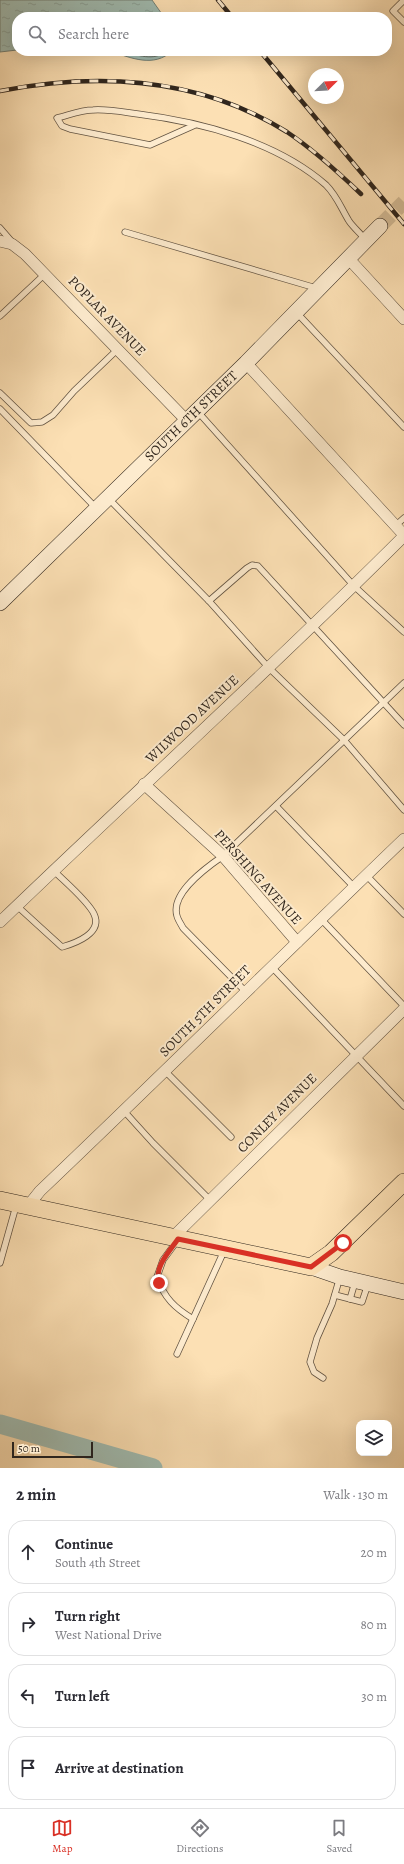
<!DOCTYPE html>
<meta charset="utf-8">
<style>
:root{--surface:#fff;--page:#f7f7f7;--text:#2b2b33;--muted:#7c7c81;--line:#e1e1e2;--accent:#d93025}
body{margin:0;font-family:Alegreya,serif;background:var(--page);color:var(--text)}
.controls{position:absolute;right:12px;bottom:12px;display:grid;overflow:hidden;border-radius:8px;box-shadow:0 4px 16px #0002}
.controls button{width:36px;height:36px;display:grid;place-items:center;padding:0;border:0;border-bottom:1px solid var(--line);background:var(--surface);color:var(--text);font:20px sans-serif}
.compass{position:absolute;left:308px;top:68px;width:36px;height:36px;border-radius:50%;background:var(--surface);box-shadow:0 4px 16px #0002;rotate:66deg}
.scale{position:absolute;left:12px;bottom:10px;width:81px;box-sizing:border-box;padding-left:4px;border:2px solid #30261d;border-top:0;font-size:11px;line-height:14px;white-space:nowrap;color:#30261d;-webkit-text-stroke:3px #fdebce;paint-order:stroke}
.stop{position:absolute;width:12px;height:12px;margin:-9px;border:3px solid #d93025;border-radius:50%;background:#fff}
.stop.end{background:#d93025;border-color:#fff;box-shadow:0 1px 4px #0008}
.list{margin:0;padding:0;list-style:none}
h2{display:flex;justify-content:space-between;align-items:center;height:52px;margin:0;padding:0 16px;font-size:17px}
h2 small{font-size:13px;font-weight:400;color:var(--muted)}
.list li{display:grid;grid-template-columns:26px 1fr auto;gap:12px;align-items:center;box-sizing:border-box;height:64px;margin:0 8px 8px;padding:0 8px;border:1px solid var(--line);border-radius:16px}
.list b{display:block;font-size:15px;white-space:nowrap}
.list p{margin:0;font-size:13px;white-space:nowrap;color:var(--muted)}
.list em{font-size:13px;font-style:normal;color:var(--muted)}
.icon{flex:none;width:22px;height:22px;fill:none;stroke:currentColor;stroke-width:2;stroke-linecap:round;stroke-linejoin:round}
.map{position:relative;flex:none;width:404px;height:1468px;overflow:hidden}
.search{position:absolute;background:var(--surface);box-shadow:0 4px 16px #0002;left:12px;right:12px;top:12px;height:44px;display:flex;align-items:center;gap:10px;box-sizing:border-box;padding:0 14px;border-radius:16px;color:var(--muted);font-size:15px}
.sheet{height:340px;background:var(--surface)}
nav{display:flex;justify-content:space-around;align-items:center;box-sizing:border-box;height:56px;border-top:1px solid var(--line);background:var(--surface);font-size:11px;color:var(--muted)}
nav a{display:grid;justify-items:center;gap:2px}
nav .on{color:var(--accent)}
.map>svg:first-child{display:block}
.water{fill:url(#water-ripples);stroke:#738076}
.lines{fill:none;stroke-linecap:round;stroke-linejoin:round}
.shore{stroke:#687168;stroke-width:1}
.river{stroke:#a0bcb2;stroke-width:19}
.secondary-tunnel{stroke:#d3bb96;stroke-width:15;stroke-dasharray:15 8;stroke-linecap:butt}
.lane-casing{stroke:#635443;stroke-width:7}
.street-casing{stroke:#635443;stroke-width:12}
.secondary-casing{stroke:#30261d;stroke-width:16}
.primary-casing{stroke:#30261d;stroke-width:18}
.lane{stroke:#fdebce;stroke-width:5.5}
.street{stroke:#fdebce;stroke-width:11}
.secondary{stroke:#fdebce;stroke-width:15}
.primary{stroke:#fce0b4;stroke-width:17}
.rail-casing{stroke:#30261d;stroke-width:4.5}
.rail{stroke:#fdebce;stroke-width:3;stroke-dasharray:9;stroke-linecap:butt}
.route{stroke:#d93025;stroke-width:5}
.labels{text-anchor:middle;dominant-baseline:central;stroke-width:4;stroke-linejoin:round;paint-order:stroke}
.street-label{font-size:14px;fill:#30261d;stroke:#fdebce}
</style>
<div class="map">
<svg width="404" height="1468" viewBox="0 0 404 1468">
<defs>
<pattern id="water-ripples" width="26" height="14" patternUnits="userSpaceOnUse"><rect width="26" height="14" fill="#a0bcb2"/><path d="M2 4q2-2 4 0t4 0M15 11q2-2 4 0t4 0" fill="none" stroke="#8aa199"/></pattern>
</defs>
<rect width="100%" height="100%" fill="#fce0b4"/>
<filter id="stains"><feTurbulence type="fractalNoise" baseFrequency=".005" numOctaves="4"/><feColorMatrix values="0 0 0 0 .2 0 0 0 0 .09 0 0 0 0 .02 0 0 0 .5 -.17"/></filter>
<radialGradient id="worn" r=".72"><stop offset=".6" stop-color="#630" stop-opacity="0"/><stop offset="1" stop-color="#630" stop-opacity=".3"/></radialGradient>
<g class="water">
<path d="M 0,0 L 152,0 L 164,17 L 17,17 L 17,50 L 0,52 Z"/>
<path d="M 110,51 L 172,51 C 154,68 131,58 110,51 Z"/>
</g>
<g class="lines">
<path class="shore" d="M 123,51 C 136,55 155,62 166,51"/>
<path class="river" d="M 0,1424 L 153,1468"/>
<path class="secondary-tunnel" d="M 380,226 L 404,202"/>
<defs>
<g id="lane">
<path d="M 404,0 L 393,11 L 404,22"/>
<path d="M 195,125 L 150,145 L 70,129 L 62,126 L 57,118 C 69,115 81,110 93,110 C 108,109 123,112 138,114 C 202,122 277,142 326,185 C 337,196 341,208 349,221 C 353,227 360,233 365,239"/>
<path d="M 0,228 L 13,243"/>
<path d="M 125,232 L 316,288"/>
<path d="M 296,312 L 404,427"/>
<path d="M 0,316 L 45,274"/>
<path d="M 0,393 L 31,423 L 42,422 L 53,415 L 74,391 L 118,349"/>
<path d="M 0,409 L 96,508"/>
<path d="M 198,412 L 354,586 L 404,632"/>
<path d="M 108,498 L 209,601 L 269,668 L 344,740 L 404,810"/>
<path d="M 395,526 L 404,518"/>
<path d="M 209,601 L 247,568 L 252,565 L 258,566 L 404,725"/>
<path d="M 276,806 L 354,887"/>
<path d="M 366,875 L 404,914"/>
<path d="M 17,906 L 62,947 C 76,943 103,933 94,914 C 88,901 64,881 54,871"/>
<path d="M 321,919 L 404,1006"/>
<path d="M 271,966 L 404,1106"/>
<path d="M 246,992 L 183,928 C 181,924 178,920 177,916 C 170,893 207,867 223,856 L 404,683"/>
<path d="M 166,1072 L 231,1137"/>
<path d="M 124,1111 L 153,1143 L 210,1200"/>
<path d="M 177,1241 L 163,1260 L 157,1277 C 164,1298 175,1308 193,1319"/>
<path d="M 0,1263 L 16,1206"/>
<path d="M 335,1295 L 362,1302 L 368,1284"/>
<path d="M 350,1299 L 355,1282"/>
<path d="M 177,1354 L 224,1251"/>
<path d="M 323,1378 L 314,1372 L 310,1362 L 317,1338 L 332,1304 L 340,1277"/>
</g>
<g id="street">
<path d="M 0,241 L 12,244 L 25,254 L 187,421"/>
<path d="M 349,259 L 404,319"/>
<path d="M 246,363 L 404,535"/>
<path d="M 144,784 L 223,856 L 297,942"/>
<path d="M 0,922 C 134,793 272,668 404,536"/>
<path d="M 28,1206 L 40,1191 C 162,1075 282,956 404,839"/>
<path d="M 172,1238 L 404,1009"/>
</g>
<g id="secondary">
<path d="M 0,603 L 246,363 L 380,226"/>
<path d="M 311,1267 L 340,1277 L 404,1292"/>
</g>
<path id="primary" d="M 0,1200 L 311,1267 L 331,1253 L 404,1182"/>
</defs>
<use href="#lane" class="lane-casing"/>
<use href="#street" class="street-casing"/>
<use href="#secondary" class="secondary-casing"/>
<use href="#primary" class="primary-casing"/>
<use href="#lane" class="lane"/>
<use href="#street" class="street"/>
<use href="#secondary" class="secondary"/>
<use href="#primary" class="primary"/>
<defs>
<g id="rail">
<path d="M 218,0 L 232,17"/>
<path d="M 260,51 L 404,224"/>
<path d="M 0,91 C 99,72 199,77 287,132 C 314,150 338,172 361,194"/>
</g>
</defs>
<use href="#rail" class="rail-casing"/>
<use href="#rail" class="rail"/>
</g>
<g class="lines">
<path class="route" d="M 159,1283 C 154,1267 169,1252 178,1239 L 311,1267 L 343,1243"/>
</g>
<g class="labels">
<g class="street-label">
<text transform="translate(107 316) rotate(46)">POPLAR AVENUE</text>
<text transform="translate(191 416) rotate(-44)">SOUTH 6TH STREET</text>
<text transform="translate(192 719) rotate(-43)">WILWOOD AVENUE</text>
<text transform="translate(258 877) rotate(48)">PERSHING AVENUE</text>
<text transform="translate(205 1011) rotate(-45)">SOUTH 5TH STREET</text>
<text transform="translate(277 1113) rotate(-45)">CONLEY AVENUE</text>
</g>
</g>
<rect width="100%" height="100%" filter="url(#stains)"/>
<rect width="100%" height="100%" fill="url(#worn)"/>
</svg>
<div class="controls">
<button><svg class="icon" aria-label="layers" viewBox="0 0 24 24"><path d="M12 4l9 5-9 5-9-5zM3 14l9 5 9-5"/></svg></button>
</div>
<svg class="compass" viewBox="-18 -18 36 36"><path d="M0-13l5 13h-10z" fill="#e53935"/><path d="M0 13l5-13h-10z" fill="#7c7c81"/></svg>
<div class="scale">50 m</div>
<div class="stop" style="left:343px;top:1243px"></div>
<div class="stop end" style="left:159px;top:1283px"></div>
<div class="search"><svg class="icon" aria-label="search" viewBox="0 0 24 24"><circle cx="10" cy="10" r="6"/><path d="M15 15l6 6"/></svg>Search here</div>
</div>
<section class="sheet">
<h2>2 min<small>Walk · 130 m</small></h2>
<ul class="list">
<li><svg class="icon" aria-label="ahead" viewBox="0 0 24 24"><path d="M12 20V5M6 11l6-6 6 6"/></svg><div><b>Continue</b><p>South 4th Street</p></div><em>20 m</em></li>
<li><svg class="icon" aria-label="right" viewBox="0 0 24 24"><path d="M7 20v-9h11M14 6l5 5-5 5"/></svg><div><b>Turn right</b><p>West National Drive</p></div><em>80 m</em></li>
<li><svg class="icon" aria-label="left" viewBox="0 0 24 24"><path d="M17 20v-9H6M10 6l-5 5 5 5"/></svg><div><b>Turn left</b></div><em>30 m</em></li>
<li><svg class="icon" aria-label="arrive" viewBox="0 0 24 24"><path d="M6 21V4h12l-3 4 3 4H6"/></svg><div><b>Arrive at destination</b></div></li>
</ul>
</section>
<nav>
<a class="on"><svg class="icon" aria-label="map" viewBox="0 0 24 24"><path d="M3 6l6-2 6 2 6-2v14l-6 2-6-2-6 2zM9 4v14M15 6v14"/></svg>Map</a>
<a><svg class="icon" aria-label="directions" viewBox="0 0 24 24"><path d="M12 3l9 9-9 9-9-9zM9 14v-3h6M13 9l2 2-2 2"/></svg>Directions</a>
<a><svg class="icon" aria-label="saved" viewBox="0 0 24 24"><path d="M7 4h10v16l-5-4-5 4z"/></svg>Saved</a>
</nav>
